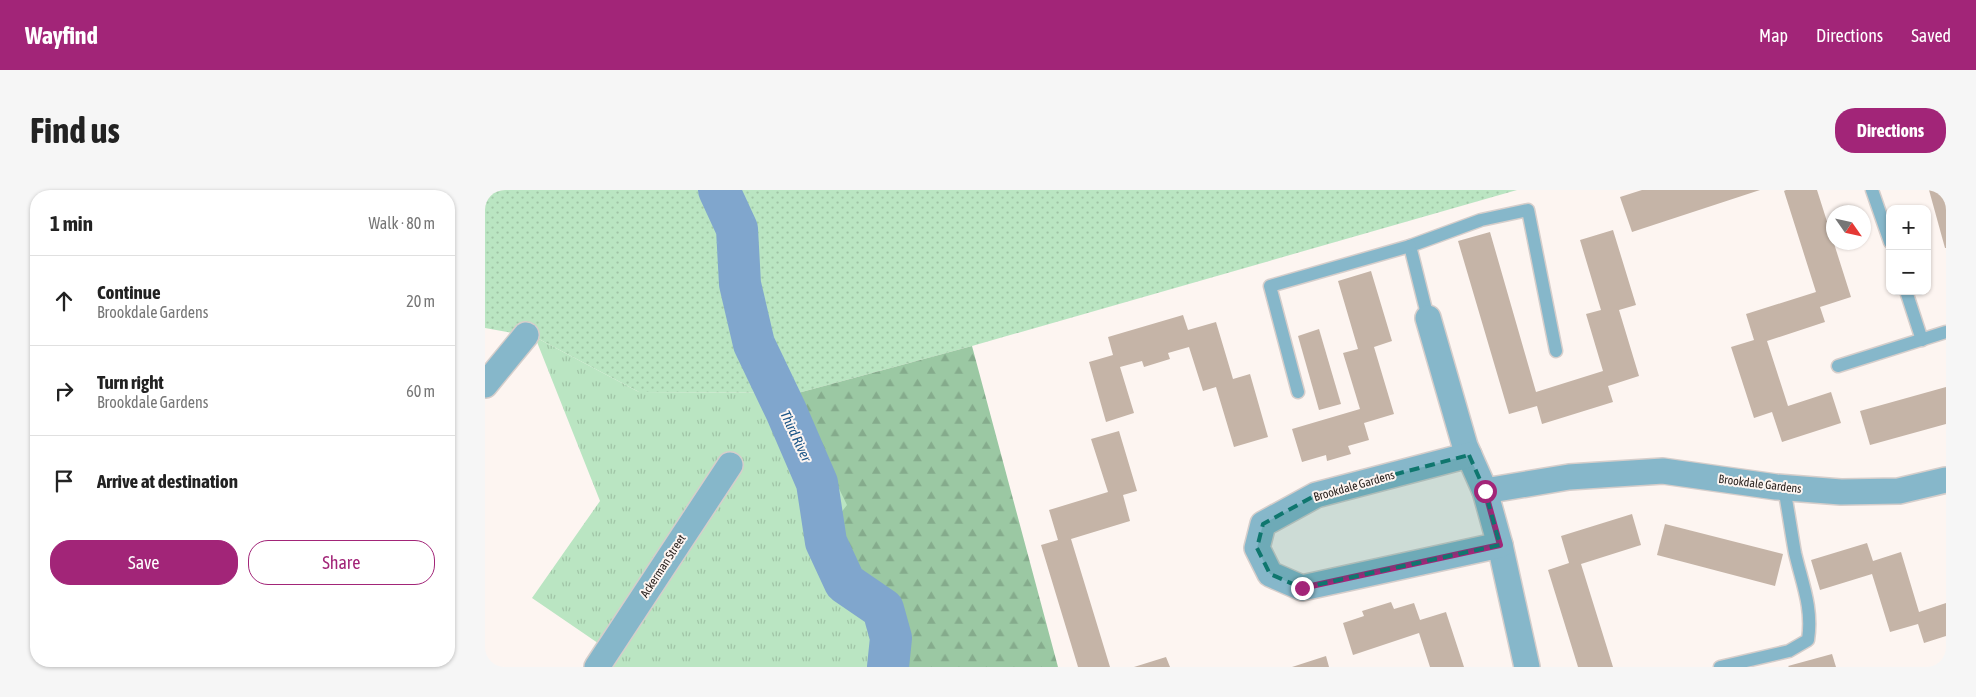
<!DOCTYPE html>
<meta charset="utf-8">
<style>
:root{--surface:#fff;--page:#f6f6f6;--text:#222;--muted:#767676;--line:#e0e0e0;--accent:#a22578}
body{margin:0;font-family:"Asap Condensed",sans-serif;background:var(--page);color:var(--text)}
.controls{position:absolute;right:15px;top:15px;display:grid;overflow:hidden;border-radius:10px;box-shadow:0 1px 4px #0004}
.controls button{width:45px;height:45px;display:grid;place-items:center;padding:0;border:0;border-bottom:1px solid var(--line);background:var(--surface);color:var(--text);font:25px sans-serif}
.compass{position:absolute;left:1341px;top:15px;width:45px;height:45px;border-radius:50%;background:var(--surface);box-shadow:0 1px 4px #0004;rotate:124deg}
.stop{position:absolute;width:15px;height:15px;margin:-11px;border:4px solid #a22578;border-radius:50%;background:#fff}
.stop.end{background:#a22578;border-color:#fff;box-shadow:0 1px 5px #0008}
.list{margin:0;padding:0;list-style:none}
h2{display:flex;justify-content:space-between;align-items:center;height:65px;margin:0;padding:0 20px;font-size:21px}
h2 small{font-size:16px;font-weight:400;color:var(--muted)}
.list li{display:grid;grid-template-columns:32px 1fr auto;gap:15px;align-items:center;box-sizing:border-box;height:90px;padding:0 20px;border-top:1px solid var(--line)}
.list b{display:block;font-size:19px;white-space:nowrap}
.list p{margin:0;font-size:16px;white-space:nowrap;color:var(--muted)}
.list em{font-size:16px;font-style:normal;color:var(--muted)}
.actions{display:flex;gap:10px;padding:15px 20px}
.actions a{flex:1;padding:11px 0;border:1px solid var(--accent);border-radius:20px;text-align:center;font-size:18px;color:var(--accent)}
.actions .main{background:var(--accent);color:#fff}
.icon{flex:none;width:28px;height:28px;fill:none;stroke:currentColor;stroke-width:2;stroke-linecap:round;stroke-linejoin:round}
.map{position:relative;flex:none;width:1461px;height:477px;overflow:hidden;border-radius:20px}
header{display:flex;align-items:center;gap:30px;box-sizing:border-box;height:70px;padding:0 25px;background:var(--accent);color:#fff}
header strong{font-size:24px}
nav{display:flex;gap:28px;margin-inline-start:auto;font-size:18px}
.intro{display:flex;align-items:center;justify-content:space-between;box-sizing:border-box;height:120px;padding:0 30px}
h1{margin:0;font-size:35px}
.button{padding:12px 22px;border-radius:20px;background:var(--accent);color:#fff;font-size:18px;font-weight:700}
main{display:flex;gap:30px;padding:0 30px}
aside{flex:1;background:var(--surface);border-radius:20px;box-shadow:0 1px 4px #0004}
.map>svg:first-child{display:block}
.grass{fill:url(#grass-dots)}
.forest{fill:url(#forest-firs)}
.park{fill:url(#park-tufts)}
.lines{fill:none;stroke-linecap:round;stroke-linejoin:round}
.river{stroke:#80a6cd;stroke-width:42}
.building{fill:#c5b4a7}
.service-casing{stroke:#d6cecb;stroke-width:15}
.minor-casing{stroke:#d6cecb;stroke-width:28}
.service{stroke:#86b7ca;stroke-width:12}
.minor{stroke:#86b7ca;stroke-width:25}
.route{stroke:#a22578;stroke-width:6}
.marked{fill:#0f766e;fill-opacity:0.2;stroke:#0f766e;stroke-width:4;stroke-dasharray:10 6;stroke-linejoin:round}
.labels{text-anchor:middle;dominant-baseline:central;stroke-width:4;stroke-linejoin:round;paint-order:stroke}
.street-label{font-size:12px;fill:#261f1c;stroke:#fdf5f1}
.water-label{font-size:14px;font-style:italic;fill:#1c5688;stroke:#fdf5f1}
</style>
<header>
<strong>Wayfind</strong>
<nav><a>Map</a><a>Directions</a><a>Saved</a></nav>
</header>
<div class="intro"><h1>Find us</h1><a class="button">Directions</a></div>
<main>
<aside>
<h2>1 min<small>Walk · 80 m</small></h2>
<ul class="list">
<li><svg class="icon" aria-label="ahead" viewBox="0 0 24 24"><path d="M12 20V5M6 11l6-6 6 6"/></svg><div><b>Continue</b><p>Brookdale Gardens</p></div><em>20 m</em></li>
<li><svg class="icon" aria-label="right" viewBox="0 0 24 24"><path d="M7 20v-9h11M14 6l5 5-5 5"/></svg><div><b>Turn right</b><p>Brookdale Gardens</p></div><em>60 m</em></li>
<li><svg class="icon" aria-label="arrive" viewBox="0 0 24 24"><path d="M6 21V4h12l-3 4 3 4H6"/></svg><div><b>Arrive at destination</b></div></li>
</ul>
<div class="actions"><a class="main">Save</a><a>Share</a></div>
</aside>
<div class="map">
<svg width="1461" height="477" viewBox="0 0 1461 477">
<defs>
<pattern id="grass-dots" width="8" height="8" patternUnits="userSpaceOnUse" patternTransform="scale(1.25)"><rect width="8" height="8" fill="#bae5c2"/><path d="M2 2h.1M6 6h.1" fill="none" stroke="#a0c4a6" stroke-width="1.8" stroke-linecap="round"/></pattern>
<pattern id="forest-firs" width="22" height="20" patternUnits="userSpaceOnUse" patternTransform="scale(1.25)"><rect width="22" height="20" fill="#9bc8a3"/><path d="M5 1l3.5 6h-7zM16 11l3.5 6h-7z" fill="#85ab8c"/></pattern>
<pattern id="park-tufts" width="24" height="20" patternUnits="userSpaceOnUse" patternTransform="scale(1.25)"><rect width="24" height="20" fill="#bae5c2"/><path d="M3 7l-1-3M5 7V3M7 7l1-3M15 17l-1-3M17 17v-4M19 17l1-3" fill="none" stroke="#a0c4a6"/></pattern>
</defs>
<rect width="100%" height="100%" fill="#fdf5f1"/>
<path class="grass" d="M 0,0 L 1032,0 L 487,156 L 313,203 L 154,202 L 50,147 L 0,138 Z"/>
<path class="forest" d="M 487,156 L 573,477 L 387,477 L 389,428 L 324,364 L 324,237 L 313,203 Z"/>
<path class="park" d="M 50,147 L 154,202 L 313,203 L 324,237 L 362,315 L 324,364 L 389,428 L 387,477 L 116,477 L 126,462 L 47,408 L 115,311 Z"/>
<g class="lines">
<path class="river" d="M 234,0 L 252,39 L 255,94 L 269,154 L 301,221 L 332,293 L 341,352 L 360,393 L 398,419 L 406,448 L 403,477"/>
</g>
<g class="building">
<path d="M 1157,0 L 1275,0 L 1147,42 L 1135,7 Z"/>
<path d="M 1301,0 L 1332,0 L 1366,107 L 1335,117 L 1340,132 L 1282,151 L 1303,216 L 1346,202 L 1356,233 L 1297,252 L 1287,222 L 1269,228 L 1246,157 L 1269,150 L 1261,124 L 1331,102 L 1299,1 Z"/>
<path d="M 1444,0 L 1461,0 L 1461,58 L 1460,58 Z"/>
<path d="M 1128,40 L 1151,115 L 1134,120 L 1154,186 L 1123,196 L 1128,212 L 1057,234 L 1052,216 L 1024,224 L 973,51 L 1005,42 L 1051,202 L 1118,181 L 1101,124 L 1116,120 L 1095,50 Z"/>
<path d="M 886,81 L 907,151 L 889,157 L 909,224 L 879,233 L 884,250 L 863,256 L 866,264 L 842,271 L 841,265 L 817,272 L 807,239 L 875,219 L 858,163 L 873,159 L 853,91 Z"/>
<path d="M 698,125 L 703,140 L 731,132 L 748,189 L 765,184 L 783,247 L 749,257 L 731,197 L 718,201 L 704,157 L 683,163 L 685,169 L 659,177 L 657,171 L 635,177 L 649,223 L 621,232 L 604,172 L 628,165 L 623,147 Z"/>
<path d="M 834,139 L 856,214 L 834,220 L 813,146 Z"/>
<path d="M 1461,197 L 1461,234 L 1385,255 L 1375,221 Z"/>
<path d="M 634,241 L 652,301 L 638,305 L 645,331 L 586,349 L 625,477 L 593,477 L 556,355 L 573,350 L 564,320 L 623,302 L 606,249 Z"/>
<path d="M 1147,324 L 1156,355 L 1096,374 L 1128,477 L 1093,477 L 1063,380 L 1084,373 L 1076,346 Z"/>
<path d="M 1180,334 L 1298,364 L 1290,396 L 1172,365 Z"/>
<path d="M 1382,353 L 1388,371 L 1416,362 L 1434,422 L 1461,413 L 1461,446 L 1439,453 L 1433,434 L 1405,442 L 1387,384 L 1335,400 L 1326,370 Z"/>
<path d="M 906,412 L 909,419 L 929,413 L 935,430 L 961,422 L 979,477 L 945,477 L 934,443 L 868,465 L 858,433 L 879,426 L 877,421 Z"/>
<path d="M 1347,464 L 1351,477 L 1304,477 L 1303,476 Z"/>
<path d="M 841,466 L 844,477 L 807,477 Z"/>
<path d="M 681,467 L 685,477 L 649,477 Z"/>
</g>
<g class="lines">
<defs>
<g id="service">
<path d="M 1387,0 L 1405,52"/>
<path d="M 1421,101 L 1437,150"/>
<path d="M 943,128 L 925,56 L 996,30 L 1043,20 L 1071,161"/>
<path d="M 1353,176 L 1461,142"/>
<path d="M 813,202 L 785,96 L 925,56"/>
<path d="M 1235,477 L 1304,461 L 1323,450 C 1328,418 1317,393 1310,363 C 1306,341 1303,319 1299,298"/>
</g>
<g id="minor">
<path d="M 943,128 L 980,256 L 1000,301 L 1015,355 L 1042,477"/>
<path d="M 0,195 L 41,145"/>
<path d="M 984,265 L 831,305 L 778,334 L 772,358 L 785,384 L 817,398 L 1015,355"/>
<path d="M 1000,301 L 1084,287 L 1178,281 L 1291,297 L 1356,302 L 1414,301 L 1461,290"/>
<path d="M 112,477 L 245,275"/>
</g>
</defs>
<use href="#service" class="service-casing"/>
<use href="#minor" class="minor-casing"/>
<use href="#service" class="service"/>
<use href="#minor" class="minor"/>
</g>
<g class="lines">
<path class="route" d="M 817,398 L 1015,355 L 1000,301"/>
</g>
<path class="marked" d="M 984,265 L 1000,301 L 1015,355 L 817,398 L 785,384 L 772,358 L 778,334 L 831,305 Z"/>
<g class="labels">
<g class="street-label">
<text transform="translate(1275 294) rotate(7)">Brookdale Gardens</text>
<text transform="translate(869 296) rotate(-16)">Brookdale Gardens</text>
<text transform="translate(178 376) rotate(-57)">Ackerman Street</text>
</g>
<g class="water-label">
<text transform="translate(311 246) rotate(65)">Third River</text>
</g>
</g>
</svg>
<div class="controls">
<button>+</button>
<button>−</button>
</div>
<svg class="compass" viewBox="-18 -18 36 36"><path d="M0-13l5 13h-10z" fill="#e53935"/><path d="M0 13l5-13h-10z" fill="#767676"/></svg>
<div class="stop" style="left:1000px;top:301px"></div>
<div class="stop end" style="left:817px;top:398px"></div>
</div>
</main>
